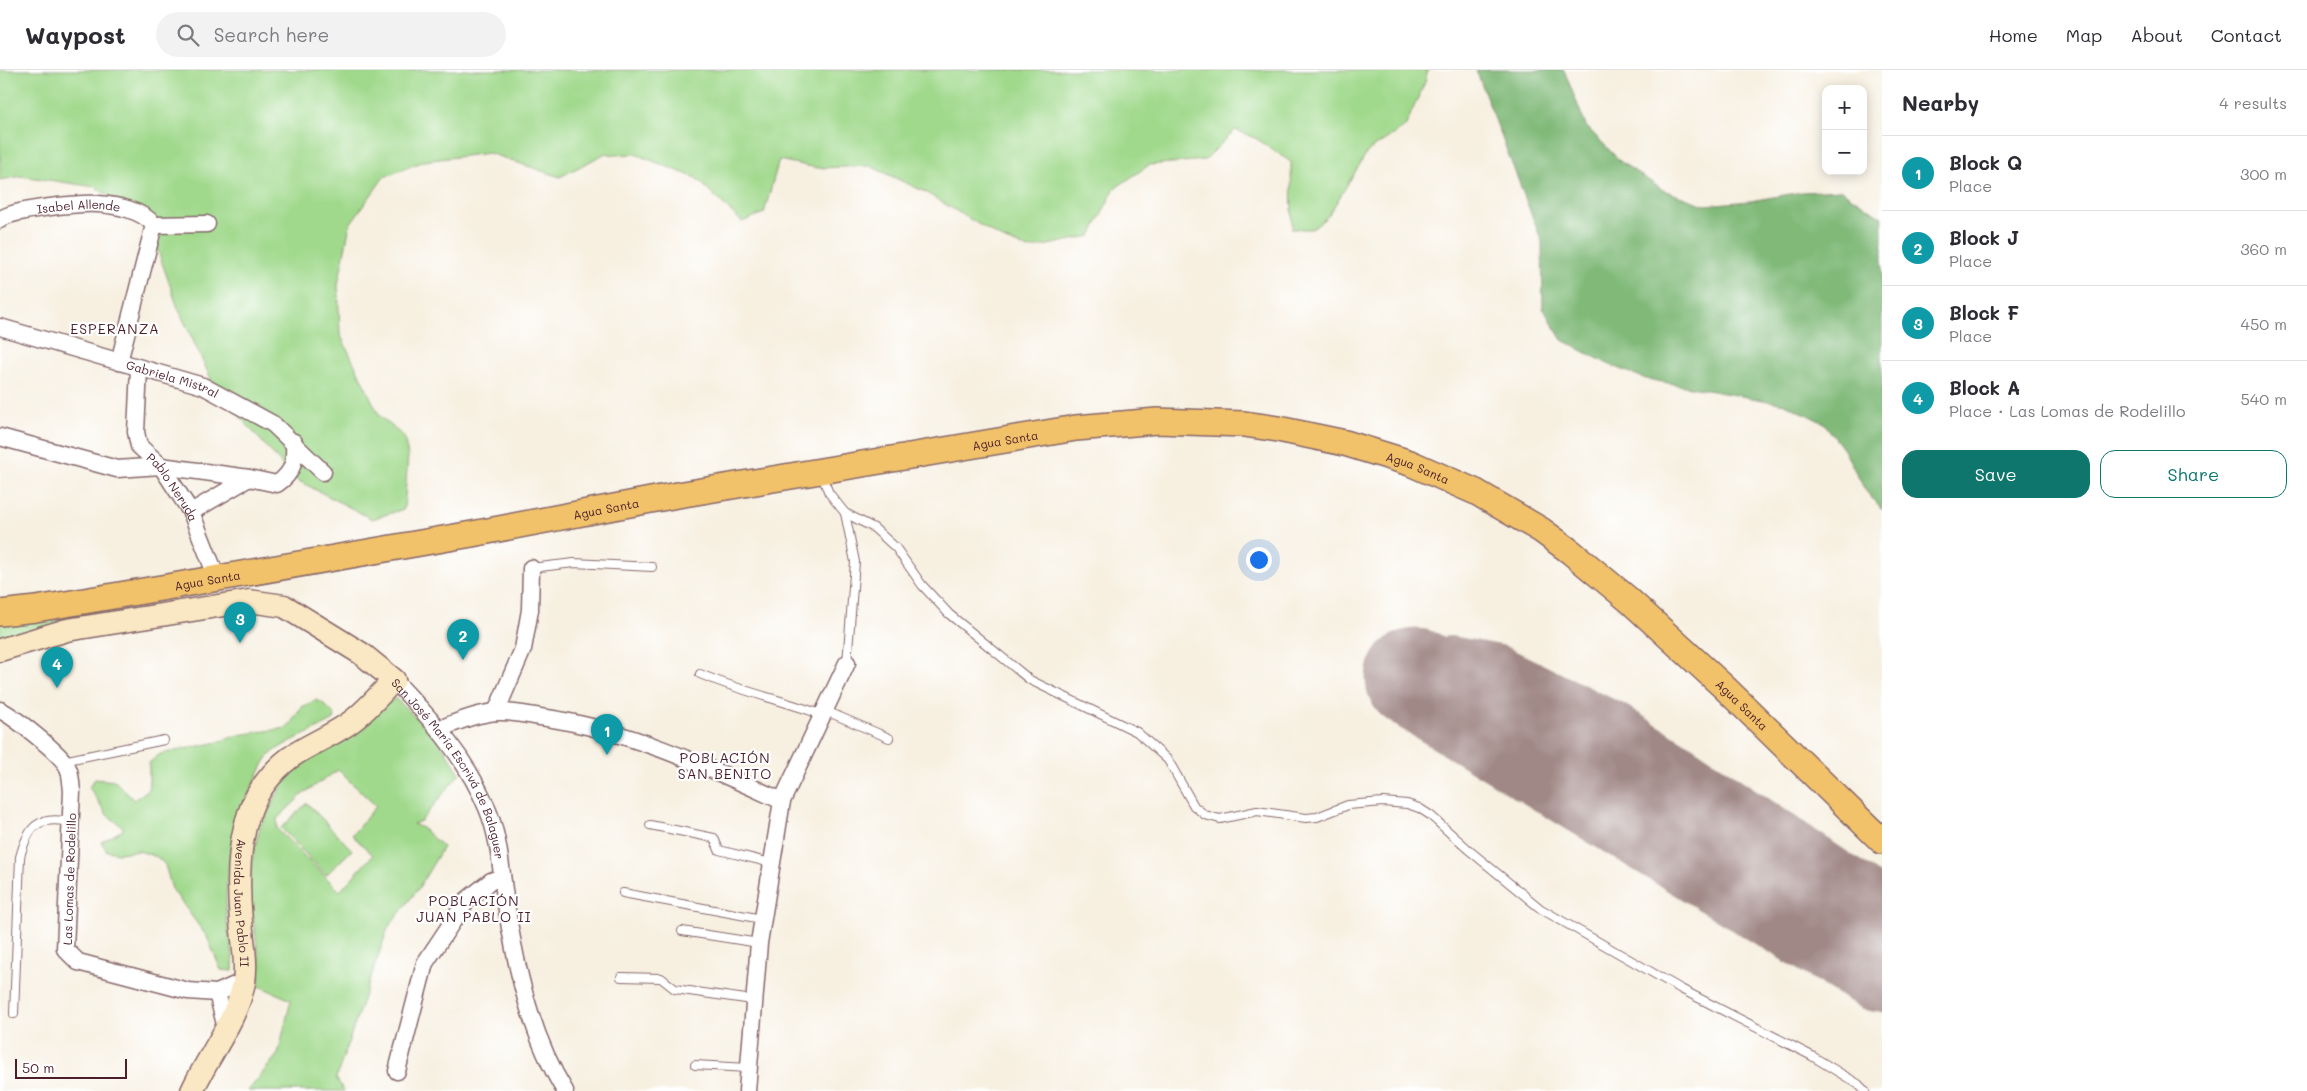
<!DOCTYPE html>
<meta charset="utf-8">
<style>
:root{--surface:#fff;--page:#f2f2f3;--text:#2b2b33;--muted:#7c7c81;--line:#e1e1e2;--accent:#0f766e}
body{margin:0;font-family:Mali,sans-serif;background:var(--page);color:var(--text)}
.controls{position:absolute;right:15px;top:15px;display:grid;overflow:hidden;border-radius:10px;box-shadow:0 2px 12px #0003}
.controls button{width:45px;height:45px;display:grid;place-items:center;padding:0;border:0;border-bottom:1px solid var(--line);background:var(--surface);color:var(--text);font:25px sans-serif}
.scale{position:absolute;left:15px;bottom:12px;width:112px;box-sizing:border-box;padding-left:5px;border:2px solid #4a1f2b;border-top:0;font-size:14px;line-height:18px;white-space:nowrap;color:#4a1f2b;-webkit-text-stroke:4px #fff;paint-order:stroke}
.you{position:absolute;left:1258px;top:489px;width:18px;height:18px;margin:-12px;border:4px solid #fff;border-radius:50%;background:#1a73e8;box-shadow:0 0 0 8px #1a73e833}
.badge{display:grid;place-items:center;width:32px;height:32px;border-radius:50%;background:var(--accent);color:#fff;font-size:16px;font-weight:700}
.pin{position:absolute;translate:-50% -41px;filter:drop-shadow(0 1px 2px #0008)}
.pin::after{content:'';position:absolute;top:26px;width:18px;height:15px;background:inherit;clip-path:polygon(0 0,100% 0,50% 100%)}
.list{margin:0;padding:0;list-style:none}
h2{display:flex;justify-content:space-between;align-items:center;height:65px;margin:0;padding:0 20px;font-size:21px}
h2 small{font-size:16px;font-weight:400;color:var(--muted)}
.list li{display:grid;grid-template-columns:32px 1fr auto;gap:15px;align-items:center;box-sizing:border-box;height:75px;padding:0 20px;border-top:1px solid var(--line)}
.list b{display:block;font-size:19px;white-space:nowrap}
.list p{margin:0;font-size:16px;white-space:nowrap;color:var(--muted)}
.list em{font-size:16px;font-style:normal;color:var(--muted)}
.actions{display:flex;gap:10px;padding:15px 20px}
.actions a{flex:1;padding:11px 0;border:1px solid var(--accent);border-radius:15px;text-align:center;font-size:18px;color:var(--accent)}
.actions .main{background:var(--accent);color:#fff}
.icon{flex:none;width:28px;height:28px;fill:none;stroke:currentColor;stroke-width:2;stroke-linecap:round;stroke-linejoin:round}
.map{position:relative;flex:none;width:1882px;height:1021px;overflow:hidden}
header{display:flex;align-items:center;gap:30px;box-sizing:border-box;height:70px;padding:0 25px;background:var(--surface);border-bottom:1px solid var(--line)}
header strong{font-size:24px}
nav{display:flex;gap:28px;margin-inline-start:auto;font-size:18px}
.search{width:350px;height:45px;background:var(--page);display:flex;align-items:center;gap:12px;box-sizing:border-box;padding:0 18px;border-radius:28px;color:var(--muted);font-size:19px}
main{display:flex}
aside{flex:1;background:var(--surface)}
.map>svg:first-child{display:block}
.green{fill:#a0d98c;stroke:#757c5c;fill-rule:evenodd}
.forest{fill:#80b978;stroke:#656c52}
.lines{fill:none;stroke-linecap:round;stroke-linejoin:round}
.taxiway{stroke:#a08886;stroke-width:40}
.runway{stroke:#a08886;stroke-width:101}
.lane-casing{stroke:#87686b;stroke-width:10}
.street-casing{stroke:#87686b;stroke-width:19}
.secondary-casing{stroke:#87686b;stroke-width:25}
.primary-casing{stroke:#87686b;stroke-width:28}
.lane{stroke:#fff;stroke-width:8}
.street{stroke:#fff;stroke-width:16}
.secondary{stroke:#fae7c3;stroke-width:22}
.primary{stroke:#f2c26a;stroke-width:25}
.labels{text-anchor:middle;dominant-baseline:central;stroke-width:4.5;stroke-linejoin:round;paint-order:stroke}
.street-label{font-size:12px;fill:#4a1f2b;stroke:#fff}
.neighbourhood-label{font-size:14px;letter-spacing:1px;fill:#4a1f2b;stroke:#fff}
</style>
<header>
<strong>Waypost</strong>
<div class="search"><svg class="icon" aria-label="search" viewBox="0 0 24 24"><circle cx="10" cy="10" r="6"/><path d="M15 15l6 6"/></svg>Search here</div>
<nav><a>Home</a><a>Map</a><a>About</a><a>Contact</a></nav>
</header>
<main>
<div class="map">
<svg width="1882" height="1021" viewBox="0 0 1882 1021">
<rect width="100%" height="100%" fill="#fff"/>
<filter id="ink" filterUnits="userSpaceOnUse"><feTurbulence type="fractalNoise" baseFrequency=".02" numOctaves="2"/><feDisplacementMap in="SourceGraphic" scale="10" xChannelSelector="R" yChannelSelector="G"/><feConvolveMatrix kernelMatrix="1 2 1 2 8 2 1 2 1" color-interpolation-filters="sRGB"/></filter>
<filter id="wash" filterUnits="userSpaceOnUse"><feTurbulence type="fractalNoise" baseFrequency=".0096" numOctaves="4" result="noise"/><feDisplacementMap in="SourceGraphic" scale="20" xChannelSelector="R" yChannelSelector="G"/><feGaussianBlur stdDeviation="1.12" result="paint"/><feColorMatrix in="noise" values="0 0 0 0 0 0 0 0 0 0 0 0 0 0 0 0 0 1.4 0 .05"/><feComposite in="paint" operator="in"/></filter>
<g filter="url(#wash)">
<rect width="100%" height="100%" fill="#f7f0e1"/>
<g class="green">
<path d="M 0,0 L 1428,0 L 1425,12 L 1405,57 L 1368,81 L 1328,146 L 1312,159 L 1292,159 L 1291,92 L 1257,69 L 1235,60 L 1205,90 L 1149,95 L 1114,119 L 1091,166 L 1029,179 L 1003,169 L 925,122 L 870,96 L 817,98 L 779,90 L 764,143 L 742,152 L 696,108 L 635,84 L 614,85 L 606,83 L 560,107 L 489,83 L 424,91 L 384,107 L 350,154 L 338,215 L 340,264 L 379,345 L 404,367 L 408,386 L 404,439 L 372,449 L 295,409 L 216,320 L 178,238 L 147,150 L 95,117 L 22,106 L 0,110 Z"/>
<path d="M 55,549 L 62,555 L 0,572 L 0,551 Z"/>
<path d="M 396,629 L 437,668 L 460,703 L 421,751 L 413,754 L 422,758 L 443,777 L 418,819 L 388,858 L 336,1008 L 344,1021 L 248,1021 L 278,984 L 291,930 L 259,916 L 259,889 L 249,824 L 253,785 L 260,757 L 282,715 L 289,705 L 315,684 L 322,684 L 326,682 L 366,653 L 387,630 ZM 338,700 L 376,736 L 352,765 L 373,785 L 340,821 L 277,759 L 277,749 L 304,723 Z"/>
<path d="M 316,630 L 323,633 L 335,645 L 334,650 C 316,661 282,672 268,687 C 263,694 259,703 255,711 C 233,751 226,795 226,840 C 226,861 235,880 233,901 L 221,900 L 207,867 L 172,819 L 165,795 L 157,787 L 139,781 L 118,783 L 107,781 L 101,772 L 123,760 L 123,757 L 107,745 L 89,717 L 95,709 L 115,711 L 134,730 L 149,719 L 149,693 L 160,684 L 218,672 L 238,665 L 287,658 L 302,637 Z"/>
<path d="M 307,733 L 352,780 L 326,805 L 281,758 Z"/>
</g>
<path class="forest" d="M 1476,0 L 1564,0 L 1586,56 L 1621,92 L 1663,120 L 1705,135 L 1750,131 L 1802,122 L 1841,120 L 1882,147 L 1882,440 L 1865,420 L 1844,380 L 1824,353 L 1785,334 L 1646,309 L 1608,294 L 1562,270 L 1543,238 L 1542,172 Z"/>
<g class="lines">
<path class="taxiway" d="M 1416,609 L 1450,586 L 1499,595 L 1615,652 L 1684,695 L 1882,829"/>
<path class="runway" d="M 1416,609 L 1882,892"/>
</g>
</g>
<g filter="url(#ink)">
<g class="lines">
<defs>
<g id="lane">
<path d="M 821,404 L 829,423 L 845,443 L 874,458 L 896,478 L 922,515 L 949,544 L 1030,610 L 1137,662 L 1168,690 L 1194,736 L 1205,745 L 1220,749 L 1257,741 L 1306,748 L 1317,747 L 1348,735 L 1383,732 L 1407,734 L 1419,738 L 1430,745 L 1470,781 L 1541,839 L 1681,919 L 1812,986 L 1858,1014 L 1865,1021"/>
<path d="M 845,443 L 855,492 L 847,593"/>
<path d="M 531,498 L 574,493 L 652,497"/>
<path d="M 700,604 C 740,621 782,630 823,645"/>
<path d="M 826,641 L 889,668"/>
<path d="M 63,691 L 164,670"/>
<path d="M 650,755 L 714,768 L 719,780 L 771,793"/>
<path d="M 623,823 L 762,849"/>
<path d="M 682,861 L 759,873"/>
<path d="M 621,907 L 661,908 L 675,919 L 753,930"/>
<path d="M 14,944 L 20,787 C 28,757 37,745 71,752"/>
<path d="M 695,995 L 748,998"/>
</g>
<g id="street">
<path id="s1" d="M 0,150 C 9,139 82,133 98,134 C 116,135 142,140 154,155"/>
<path d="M 154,155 L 207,154"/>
<path id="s2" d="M 0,257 L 203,316 L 273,354 L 323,402"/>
<path d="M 119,292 L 154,155"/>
<path id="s3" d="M 139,298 L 136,362 L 139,376 L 161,396 L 191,442 L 217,508"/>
<path d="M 0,367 L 117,399 L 161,396 L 249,408"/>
<path d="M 191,442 L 249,408 L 277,414 C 294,402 295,391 294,372"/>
<path id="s4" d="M 394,610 C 431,649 466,687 487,738 C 500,769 501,802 506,834 C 516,898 531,966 565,1021"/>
<path d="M 0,640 C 13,646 63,685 68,698 C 71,704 71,714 72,721 L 65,879 L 78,892 L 188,921 L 217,923 L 244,911"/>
<path d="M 496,642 L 523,579 L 530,540 L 531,498"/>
<path d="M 440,659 C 458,651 478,643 498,642 C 514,641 531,646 547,648 C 631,661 705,696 782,731"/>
<path d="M 217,923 L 226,958"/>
<path d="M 397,1001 L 425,893 L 467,830 L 491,811 L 502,807"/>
<path d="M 747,1021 L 759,873 L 782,731 L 847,593"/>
</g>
<g id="secondary">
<path id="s5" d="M 0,580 L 67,560 L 249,531 L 284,536 L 362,584 L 394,610 C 380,624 365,643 348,654 C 312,678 290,678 263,716 C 237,752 237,809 241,852 C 243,872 247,892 244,912 C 238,948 208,986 192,1021"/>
</g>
<g id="primary">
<path id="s6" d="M 0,543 L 36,539 L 167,517 L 472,464 L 672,426 L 1076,358 L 1157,351 L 1244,354 L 1278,359 L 1345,373 L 1410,393 L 1476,422 L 1541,460 L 1571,482 L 1629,530 L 1725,618 L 1882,771"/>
</g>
</defs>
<use href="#lane" class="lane-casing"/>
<use href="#street" class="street-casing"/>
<use href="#secondary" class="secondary-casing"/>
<use href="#primary" class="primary-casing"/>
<use href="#lane" class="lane"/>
<use href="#street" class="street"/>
<use href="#secondary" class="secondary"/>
<use href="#primary" class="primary"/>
</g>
</g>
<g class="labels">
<g class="street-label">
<text stroke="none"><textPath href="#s1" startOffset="81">Isabel Allende</textPath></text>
<text stroke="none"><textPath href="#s2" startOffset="180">Gabriela Mistral</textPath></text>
<text stroke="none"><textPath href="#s6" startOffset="1020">Agua Santa</textPath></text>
<text stroke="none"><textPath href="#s6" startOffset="1440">Agua Santa</textPath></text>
<text stroke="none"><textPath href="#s3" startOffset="132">Pablo Neruda</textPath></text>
<text stroke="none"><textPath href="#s6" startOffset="615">Agua Santa</textPath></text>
<text stroke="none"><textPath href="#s6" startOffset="210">Agua Santa</textPath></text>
<text stroke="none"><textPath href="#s6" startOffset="1845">Agua Santa</textPath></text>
<text stroke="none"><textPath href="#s4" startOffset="106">San José María Escrivá de Balaguer</textPath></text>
<text transform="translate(69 809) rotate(-88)">Las Lomas de Rodelillo</text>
<text stroke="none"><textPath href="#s5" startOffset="714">Avenida Juan Pablo II</textPath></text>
</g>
<g class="neighbourhood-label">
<text x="115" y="258">ESPERANZA</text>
<text x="725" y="687">POBLACIÓN<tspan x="725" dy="16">SAN BENITO</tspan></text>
<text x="474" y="830">POBLACIÓN<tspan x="474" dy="16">JUAN PABLO II</tspan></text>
</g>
</g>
</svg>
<div class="controls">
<button>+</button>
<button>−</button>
</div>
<div class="scale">50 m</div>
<div class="you"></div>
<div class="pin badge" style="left:607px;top:685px;background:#0f9aa8">1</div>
<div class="pin badge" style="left:463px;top:590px;background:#0f9aa8">2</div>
<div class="pin badge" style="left:240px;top:573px;background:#0f9aa8">3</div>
<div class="pin badge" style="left:57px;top:618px;background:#0f9aa8">4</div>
</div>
<aside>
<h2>Nearby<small>4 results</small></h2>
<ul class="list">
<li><span class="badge" style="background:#0f9aa8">1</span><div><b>Block Q</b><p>Place</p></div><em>300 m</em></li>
<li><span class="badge" style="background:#0f9aa8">2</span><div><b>Block J</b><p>Place</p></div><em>360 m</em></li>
<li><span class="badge" style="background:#0f9aa8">3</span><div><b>Block F</b><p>Place</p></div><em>450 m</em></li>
<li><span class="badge" style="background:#0f9aa8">4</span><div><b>Block A</b><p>Place · Las Lomas de Rodelillo</p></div><em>540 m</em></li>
</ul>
<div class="actions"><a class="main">Save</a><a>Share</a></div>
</aside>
</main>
